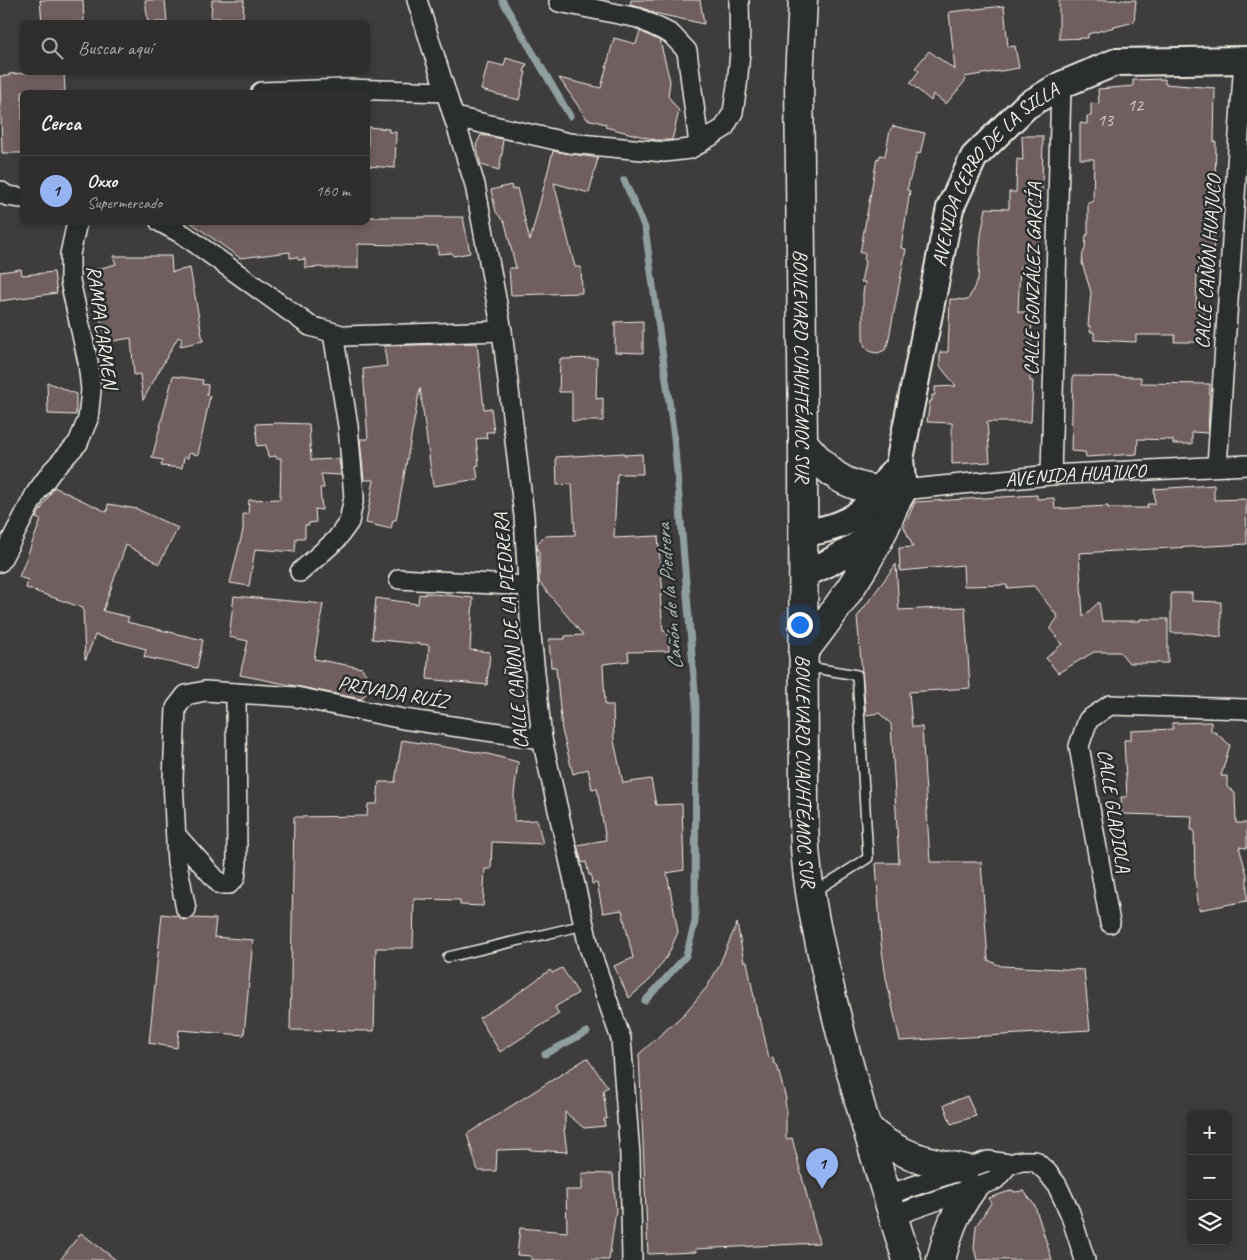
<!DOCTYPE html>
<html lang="es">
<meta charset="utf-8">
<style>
:root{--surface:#2f2d2e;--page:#373536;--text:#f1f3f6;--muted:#a7a8aa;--line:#4a494a;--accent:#95b2f1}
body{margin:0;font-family:Caveat,sans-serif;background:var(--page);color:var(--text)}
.controls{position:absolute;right:15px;bottom:15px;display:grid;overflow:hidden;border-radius:8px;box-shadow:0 2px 8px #0003}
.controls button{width:45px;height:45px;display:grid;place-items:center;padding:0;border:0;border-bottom:1px solid var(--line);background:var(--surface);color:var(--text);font:25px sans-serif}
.you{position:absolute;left:799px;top:624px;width:18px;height:18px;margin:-12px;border:4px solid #fff;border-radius:50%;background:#1a73e8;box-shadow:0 0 0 8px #1a73e833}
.badge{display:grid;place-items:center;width:32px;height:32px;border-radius:50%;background:var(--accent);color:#111;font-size:16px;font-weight:700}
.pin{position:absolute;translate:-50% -41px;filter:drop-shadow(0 1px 2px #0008)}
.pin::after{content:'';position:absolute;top:26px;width:18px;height:15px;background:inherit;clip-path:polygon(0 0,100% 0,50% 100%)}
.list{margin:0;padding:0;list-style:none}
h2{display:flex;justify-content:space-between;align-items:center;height:65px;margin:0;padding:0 20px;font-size:21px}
h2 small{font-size:16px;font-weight:400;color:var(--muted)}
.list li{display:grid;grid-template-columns:32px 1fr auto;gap:15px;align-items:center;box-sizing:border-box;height:70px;padding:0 20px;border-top:1px solid var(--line)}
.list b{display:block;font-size:19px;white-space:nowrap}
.list p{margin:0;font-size:16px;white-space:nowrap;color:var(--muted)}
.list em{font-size:16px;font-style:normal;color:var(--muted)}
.icon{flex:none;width:28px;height:28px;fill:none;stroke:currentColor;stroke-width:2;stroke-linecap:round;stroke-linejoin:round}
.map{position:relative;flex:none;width:1247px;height:1260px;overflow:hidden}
.search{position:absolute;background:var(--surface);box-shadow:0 2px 8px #0003;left:20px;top:20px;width:350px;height:55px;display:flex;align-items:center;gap:12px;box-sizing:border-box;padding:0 18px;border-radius:8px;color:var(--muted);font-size:19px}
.panel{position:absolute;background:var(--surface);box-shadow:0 2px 8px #0003;left:20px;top:90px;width:350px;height:135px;border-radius:8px}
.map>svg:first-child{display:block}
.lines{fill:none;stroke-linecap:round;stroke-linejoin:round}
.stream{stroke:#8f9fa0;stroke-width:7}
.building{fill:#715e5f;stroke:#f4f1e8}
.service-casing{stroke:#f4f1e8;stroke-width:12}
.minor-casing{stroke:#f4f1e8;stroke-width:22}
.secondary-casing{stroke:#f4f1e8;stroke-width:30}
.primary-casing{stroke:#f4f1e8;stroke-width:31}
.service{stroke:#2a2d2e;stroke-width:9}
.minor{stroke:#2a2d2e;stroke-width:19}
.secondary{stroke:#2a2d2e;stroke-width:26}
.primary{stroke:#2a2d2e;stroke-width:28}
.labels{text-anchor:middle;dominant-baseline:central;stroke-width:5;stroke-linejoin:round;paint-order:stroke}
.number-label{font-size:18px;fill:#d3ccc6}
.street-label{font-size:20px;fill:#f4f1e8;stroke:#2a2d2e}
.water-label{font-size:21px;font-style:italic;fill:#b1bab8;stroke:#2a2d2e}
</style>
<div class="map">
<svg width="1247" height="1260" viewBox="0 0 1247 1260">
<rect width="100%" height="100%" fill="#3f3c3d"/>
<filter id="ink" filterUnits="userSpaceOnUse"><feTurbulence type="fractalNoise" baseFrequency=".02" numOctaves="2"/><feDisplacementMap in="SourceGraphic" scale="10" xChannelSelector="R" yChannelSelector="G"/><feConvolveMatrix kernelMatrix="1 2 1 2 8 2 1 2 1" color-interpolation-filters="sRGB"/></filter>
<g filter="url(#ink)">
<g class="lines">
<g class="stream">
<path d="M 502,0 L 570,116"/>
<path d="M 624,180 L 645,228 L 674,437 L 696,703 L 695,922 L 686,956 L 645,1001"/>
<path d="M 545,1054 L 587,1032"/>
</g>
</g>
<g class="building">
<path d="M 40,0 L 83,0 L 84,22 L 42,22 Z"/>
<path d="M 145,0 L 165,0 L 167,22 L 148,22 Z"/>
<path d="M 212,0 L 244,0 L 243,18 L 211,18 Z"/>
<path d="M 631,0 L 700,0 L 704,24 L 654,13 L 643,8 L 630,5 Z"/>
<path d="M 1059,0 L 1136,0 L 1134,22 L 1088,34 L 1088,38 L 1059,39 Z"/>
<path d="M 1004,6 L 1008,47 L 1015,46 L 1019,68 L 964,77 L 966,80 L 946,104 L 933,94 L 931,101 L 910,83 L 919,71 L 915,68 L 929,51 L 955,70 L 949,12 Z"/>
<path d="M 640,31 L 660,41 L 670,81 L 668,96 L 679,111 L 672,140 L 656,140 L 605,127 L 606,124 L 587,119 L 559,78 L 601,88 L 614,38 L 636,44 Z"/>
<path d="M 506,58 L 527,64 L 524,72 L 526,72 L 519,100 L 481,90 L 488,62 L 504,66 Z"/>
<path d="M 42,72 L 64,72 L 65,92 L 22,92 L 22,153 L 2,153 L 0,76 L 9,76 L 9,74 Z"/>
<path d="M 1165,79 L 1165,84 L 1215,88 L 1214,142 L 1216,142 L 1213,271 L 1197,270 L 1196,307 L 1204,307 L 1204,336 L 1196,336 L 1196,342 L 1174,342 L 1175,335 L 1136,335 L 1136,342 L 1094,340 L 1094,332 L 1090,332 L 1090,326 L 1088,326 L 1091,292 L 1082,263 L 1083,253 L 1085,249 L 1086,235 L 1088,235 L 1088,202 L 1093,202 L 1094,159 L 1080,159 L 1080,123 L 1087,124 L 1087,116 L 1091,116 L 1091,103 L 1099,104 L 1098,89 L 1133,86 L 1133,80 Z"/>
<path d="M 893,126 L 925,133 L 920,154 L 917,153 L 907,190 L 910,191 L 901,248 L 906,249 L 888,343 L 885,350 L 878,353 L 871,352 L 865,347 L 863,339 L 863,293 L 865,282 L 861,282 L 865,262 L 864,261 L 865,253 L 860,253 L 877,158 L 879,159 L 880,155 L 885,156 L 890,130 Z"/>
<path d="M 368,127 L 389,129 L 389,132 L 396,132 L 395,168 L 368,166 Z"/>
<path d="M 481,135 L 503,139 L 502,148 L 503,148 L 499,170 L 481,165 L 476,145 Z"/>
<path d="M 1022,136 L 1043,136 L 1042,193 L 1039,193 L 1038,266 L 1020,266 L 1018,312 L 1032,312 L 1030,381 L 1033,381 L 1031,422 L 987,422 L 990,462 L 952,464 L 952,423 L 927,422 L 930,401 L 932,401 L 932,395 L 935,395 L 935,387 L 956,386 L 940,366 L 940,352 L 948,352 L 950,299 L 968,300 L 978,279 L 981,235 L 986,208 L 1009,209 L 1009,192 L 1016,192 L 1017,159 L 1023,160 Z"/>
<path d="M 553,151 L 598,158 L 589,193 L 554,183 L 575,267 L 581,267 L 582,293 L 511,295 L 509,268 L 516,268 L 505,223 L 496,212 L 491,190 L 511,185 L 512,190 L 517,188 L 530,241 Z"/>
<path d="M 368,217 L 463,217 L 470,253 L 453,256 L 452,253 L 438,254 L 438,246 L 358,244 L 358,268 L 322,268 L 322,267 L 305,268 L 305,259 L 298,260 L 297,257 L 290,258 L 290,252 L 240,258 L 190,222 L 368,222 Z"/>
<path d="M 113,256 L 171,256 L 172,272 L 190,268 L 203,341 L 180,346 L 182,339 L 178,337 L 143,400 L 140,374 L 134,375 L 131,338 L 107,342 L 87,272 L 116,264 Z"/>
<path d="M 21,269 L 22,275 L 54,272 L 57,293 L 0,301 L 0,272 Z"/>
<path d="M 643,321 L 643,353 L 615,352 L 615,322 Z"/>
<path d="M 477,343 L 484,409 L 491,408 L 494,432 L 486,432 L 487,438 L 476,439 L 479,465 L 476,466 L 478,479 L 433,486 L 420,388 L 396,520 L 393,520 L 391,529 L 366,523 L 374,480 L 364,480 L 360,439 L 368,439 L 363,369 L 387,366 L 384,346 Z"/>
<path d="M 597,358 L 596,399 L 603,398 L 603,421 L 572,421 L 572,392 L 559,392 L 560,359 Z"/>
<path d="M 173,376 L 203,380 L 202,384 L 208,385 L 207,395 L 210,396 L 198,455 L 189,453 L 188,458 L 184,457 L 182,468 L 161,466 L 163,460 L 152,458 Z"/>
<path d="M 1073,376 L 1141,377 L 1141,383 L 1210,384 L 1208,433 L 1192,432 L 1192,444 L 1173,444 L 1173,440 L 1138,439 L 1137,454 L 1086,457 L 1085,452 L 1071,451 Z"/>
<path d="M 47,382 L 76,394 L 76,415 L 48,414 Z"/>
<path d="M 279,423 L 309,424 L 311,460 L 339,459 L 341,475 L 321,474 L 324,488 L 320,488 L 322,510 L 315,509 L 316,522 L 309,523 L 309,525 L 305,525 L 305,538 L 296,538 L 295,552 L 255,549 L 249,586 L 230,583 L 243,530 L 243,514 L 248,514 L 249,500 L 280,499 L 281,458 L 276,458 L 276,456 L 268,457 L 266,445 L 257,446 L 256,424 Z"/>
<path d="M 624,453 L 624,455 L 642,454 L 643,474 L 617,474 L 614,538 L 658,536 L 663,595 L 660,595 L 663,631 L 668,631 L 669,651 L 628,652 L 629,661 L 603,664 L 605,705 L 613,705 L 614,741 L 623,783 L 651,779 L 656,805 L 682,804 L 684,870 L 667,873 L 678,932 L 668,955 L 649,981 L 629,998 L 614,966 L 633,958 L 622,910 L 603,913 L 597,883 L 592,884 L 591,874 L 589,875 L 586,862 L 582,863 L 577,845 L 606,840 L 597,788 L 592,789 L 588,769 L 573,774 L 562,730 L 556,667 L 551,667 L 549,639 L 565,639 L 565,636 L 583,635 L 539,582 L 539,554 L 537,547 L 537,544 L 544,536 L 575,535 L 572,484 L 557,485 L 556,457 Z"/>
<path d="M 1214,485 L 1214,500 L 1246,499 L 1247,544 L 1079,553 L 1083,617 L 1099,602 L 1102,621 L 1140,621 L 1140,619 L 1168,619 L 1168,663 L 1129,663 L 1120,652 L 1094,652 L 1058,673 L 1046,658 L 1062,644 L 1050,629 L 1058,617 L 1034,586 L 1007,588 L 1007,585 L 964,586 L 963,565 L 900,571 L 899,548 L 913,547 L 904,527 L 915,502 L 1037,495 L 1037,499 L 1054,498 L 1055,509 L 1108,506 L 1108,508 L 1148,508 L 1147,504 L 1155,504 L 1154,489 Z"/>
<path d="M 54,487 L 107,512 L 108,504 L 137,509 L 178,528 L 159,564 L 126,545 L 103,611 L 129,617 L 127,622 L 203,640 L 197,668 L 144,657 L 146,649 L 95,635 L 86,659 L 85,659 L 83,608 L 26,588 L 28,580 L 19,577 L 41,520 L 36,518 Z"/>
<path d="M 896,564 L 899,610 L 965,607 L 970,688 L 909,692 L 912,727 L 922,727 L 930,862 L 981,862 L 988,960 L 1001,966 L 1084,970 L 1090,1030 L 900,1041 L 886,978 L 881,943 L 876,863 L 899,863 L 891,724 L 879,713 L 866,715 L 857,617 Z"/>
<path d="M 425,593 L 473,598 L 470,650 L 490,652 L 487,685 L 427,679 L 429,645 L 372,639 L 376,598 L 418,604 L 419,594 L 425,595 Z"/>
<path d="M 1171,593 L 1192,593 L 1192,601 L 1221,602 L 1221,637 L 1192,633 L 1171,633 Z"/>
<path d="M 234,596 L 323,604 L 314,659 L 362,668 L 369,680 L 367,693 L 361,699 L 240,675 L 248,641 L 229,637 Z"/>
<path d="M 1211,722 L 1211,732 L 1215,732 L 1230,745 L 1221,776 L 1227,776 L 1227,787 L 1235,793 L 1236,823 L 1247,823 L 1247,848 L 1239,847 L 1247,875 L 1247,901 L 1199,910 L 1195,877 L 1194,830 L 1191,830 L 1192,816 L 1122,814 L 1121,797 L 1127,797 L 1124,740 L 1131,740 L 1131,731 L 1173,729 L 1172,723 Z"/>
<path d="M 402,740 L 488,754 L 518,762 L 514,794 L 514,821 L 537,820 L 543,844 L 492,842 L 491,869 L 485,869 L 483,906 L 460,905 L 460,900 L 414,899 L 413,948 L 376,948 L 374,1031 L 290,1030 L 294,817 L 367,816 L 368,804 L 377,804 L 379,782 L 395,782 Z"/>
<path d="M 162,914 L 178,916 L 183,920 L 192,918 L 216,919 L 214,937 L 253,940 L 244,1035 L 179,1030 L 177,1048 L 149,1043 Z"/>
<path d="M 737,923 L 744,962 L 747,961 L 758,1018 L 760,1017 L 769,1058 L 773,1057 L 774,1063 L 777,1065 L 786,1099 L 785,1101 L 786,1107 L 786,1139 L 792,1138 L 819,1243 L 695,1249 L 696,1252 L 648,1254 L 639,1054 L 684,1014 L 707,987 L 718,968 Z"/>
<path d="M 562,968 L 578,993 L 555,1007 L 559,1014 L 500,1052 L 479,1018 L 510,999 L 550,970 L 552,973 Z"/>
<path d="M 587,1058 L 608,1087 L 603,1090 L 607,1119 L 604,1119 L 605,1126 L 584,1128 L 565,1112 L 565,1129 L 564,1129 L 567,1152 L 531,1150 L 531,1149 L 497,1150 L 496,1171 L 478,1171 L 467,1134 Z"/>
<path d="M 967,1096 L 976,1116 L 951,1124 L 944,1105 Z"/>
<path d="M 582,1173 L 613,1174 L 616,1210 L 609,1260 L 531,1260 L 531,1256 L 517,1255 L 520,1228 L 567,1232 L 566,1190 L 582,1190 Z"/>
<path d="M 1013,1190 L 1014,1192 L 1024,1191 L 1035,1206 L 1052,1260 L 977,1260 L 974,1248 L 976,1226 L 991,1203 L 989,1198 Z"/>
<path d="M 81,1233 L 90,1240 L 116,1260 L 60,1260 Z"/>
</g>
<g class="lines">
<defs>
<g id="service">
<path d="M 808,667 L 857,675 L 868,858 L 814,892"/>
<path d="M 448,957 L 584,925"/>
</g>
<g id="minor">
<path d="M 417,0 L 475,185 L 502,331 L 524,516 L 531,635 L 542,739 L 589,947 L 621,1039 L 630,1155 L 632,1260"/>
<path d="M 559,2 L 638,18 L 671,34 L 687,51 L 699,144"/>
<path d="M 261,92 L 346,89 L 446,92"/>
<path d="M 455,117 L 569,143 L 664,152 L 690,149 L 724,128 L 733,112 L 737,86 L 740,52 L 739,0"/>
<path d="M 0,191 L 7,196 L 22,198"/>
<path d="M 160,222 L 184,235 L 310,326 L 345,336 L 502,331"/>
<path d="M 1217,466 L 1244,60"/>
<path d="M 1051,475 L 1061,85"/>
<path id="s1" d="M 892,491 L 1051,475 L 1247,465"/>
<path d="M 0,562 L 36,493 L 52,471 L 78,443 L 88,419 L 91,390 L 88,362 L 70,281 L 70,254 L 77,222"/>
<path d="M 300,572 L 336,540 L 349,522 L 354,497 L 348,426 L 333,333"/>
<path d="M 399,579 L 528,586"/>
<path d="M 176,835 L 220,884 L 229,884 L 235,878 L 237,863 L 236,693"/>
<path d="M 186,909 L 177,863 L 173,779 L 176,708 L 186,695 L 205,691 L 296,697 L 403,719 L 542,739"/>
<path d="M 1110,923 L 1079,746 L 1088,720 L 1110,705 L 1247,709"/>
<path d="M 887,1195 L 988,1161 L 1009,1164 L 1022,1161 L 1035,1161 L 1047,1172 L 1057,1185 L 1070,1213 L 1085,1260"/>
<path d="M 893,1216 L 995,1180 L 1009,1164"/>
</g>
<g id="secondary">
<path d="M 803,533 C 850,527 866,514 891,474"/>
<path id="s2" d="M 803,575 L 828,563 L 849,551 L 868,538 L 880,526 L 892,511 L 903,491 L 900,459 L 950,208 L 974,157 L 1026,106 L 1061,85 L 1116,62 L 1247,60"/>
</g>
<g id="primary">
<path id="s3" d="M 803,0 L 799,78 L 803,442 L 804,802 C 804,821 804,840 806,859 C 810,905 821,949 831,993 C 852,1083 879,1172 907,1260"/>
<path d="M 803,442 C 827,471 842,487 881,490"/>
<path d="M 803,653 C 837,609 871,563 892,511"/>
<path d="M 866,1126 C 892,1154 928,1162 965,1169"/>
<path d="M 941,1260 C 948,1232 955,1212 972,1189"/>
</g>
</defs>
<use href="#service" class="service-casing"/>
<use href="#minor" class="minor-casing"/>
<use href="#secondary" class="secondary-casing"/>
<use href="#primary" class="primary-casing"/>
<use href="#service" class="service"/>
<use href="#minor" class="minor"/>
<use href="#secondary" class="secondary"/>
<use href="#primary" class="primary"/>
</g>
</g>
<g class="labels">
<g class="number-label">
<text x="1135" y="105">12</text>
<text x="1105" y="120">13</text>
</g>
<g class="street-label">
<text stroke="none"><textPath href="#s2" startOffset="475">AVENIDA CERRO DE LA SILLA</textPath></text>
<text transform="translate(1208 262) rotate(-86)">CALLE CAÑÓN HUAJUCO</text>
<text transform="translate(1033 279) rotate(-89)">CALLE GONZÁLEZ GARCÍA</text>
<text transform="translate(102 327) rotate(82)">RAMPA CARMEN</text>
<text stroke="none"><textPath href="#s3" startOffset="366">BOULEVARD CUAUHTÉMOC SUR</textPath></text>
<text stroke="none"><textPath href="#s1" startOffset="184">AVENIDA HUAJUCO</textPath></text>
<text transform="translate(511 631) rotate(-95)">CALLE CAÑON DE LA PIEDRERA</text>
<text transform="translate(393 692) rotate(10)">PRIVADA RUÍZ</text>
<text stroke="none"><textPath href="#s3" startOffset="771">BOULEVARD CUAUHTÉMOC SUR</textPath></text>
<text transform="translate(1114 811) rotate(81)">CALLE GLADIOLA</text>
</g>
<g class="water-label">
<text transform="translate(669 597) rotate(-95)">Cañón de la Piedrera</text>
</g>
</g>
</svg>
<div class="controls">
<button>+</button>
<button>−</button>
<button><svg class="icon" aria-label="layers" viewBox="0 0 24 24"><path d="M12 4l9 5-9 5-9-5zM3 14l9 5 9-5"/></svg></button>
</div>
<div class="you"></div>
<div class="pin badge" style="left:822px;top:1189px">1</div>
<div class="search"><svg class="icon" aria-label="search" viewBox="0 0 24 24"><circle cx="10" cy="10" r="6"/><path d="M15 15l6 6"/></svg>Buscar aquí</div>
<section class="panel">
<h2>Cerca<small></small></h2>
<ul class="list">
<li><span class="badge">1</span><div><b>Oxxo</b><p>Supermercado</p></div><em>160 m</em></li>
</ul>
</section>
</div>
